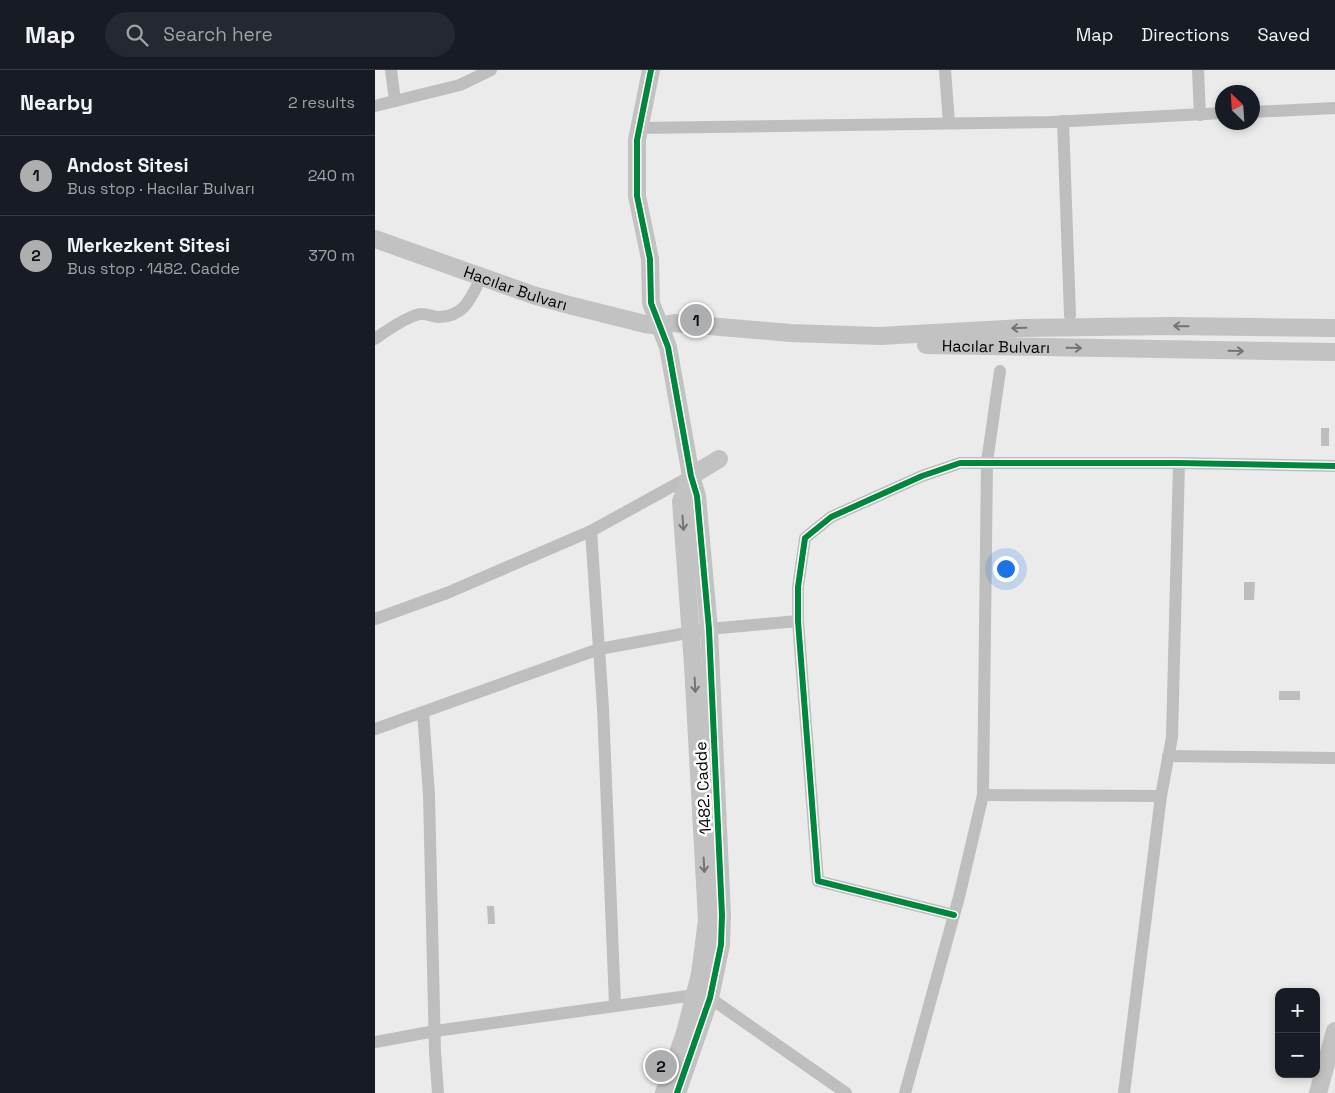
<!DOCTYPE html>
<meta charset="utf-8">
<style>
:root{--surface:#171b24;--page:#242831;--text:#f1f3f6;--muted:#9ea1a6;--line:#363941;--accent:#adaeaf}
body{margin:0;font-family:"Space Grotesk",sans-serif;background:var(--page);color:var(--text)}
.controls{position:absolute;right:15px;bottom:15px;display:grid;overflow:hidden;border-radius:10px;box-shadow:0 2px 8px #0003}
.controls button{width:45px;height:45px;display:grid;place-items:center;padding:0;border:0;border-bottom:1px solid var(--line);background:var(--surface);color:var(--text);font:25px sans-serif}
.compass{position:absolute;left:840px;top:15px;width:45px;height:45px;border-radius:50%;background:var(--surface);box-shadow:0 2px 8px #0003;rotate:335deg}
.you{position:absolute;left:630px;top:498px;width:18px;height:18px;margin:-12px;border:4px solid #fff;border-radius:50%;background:#1a73e8;box-shadow:0 0 0 8px #1a73e833}
.badge{display:grid;place-items:center;width:32px;height:32px;border-radius:50%;background:var(--accent);color:#111;font-size:16px;font-weight:700}
.pin{position:absolute;translate:-50% -50%;border:2px solid #fff;box-shadow:0 1px 5px #0006}
.list{margin:0;padding:0;list-style:none}
h2{display:flex;justify-content:space-between;align-items:center;height:65px;margin:0;padding:0 20px;font-size:21px}
h2 small{font-size:16px;font-weight:400;color:var(--muted)}
.list li{display:grid;grid-template-columns:32px 1fr auto;gap:15px;align-items:center;box-sizing:border-box;height:80px;padding:0 20px;border-top:1px solid var(--line)}
.list b{display:block;font-size:19px;white-space:nowrap}
.list p{margin:0;font-size:16px;white-space:nowrap;color:var(--muted)}
.list em{font-size:16px;font-style:normal;color:var(--muted)}
.icon{flex:none;width:28px;height:28px;fill:none;stroke:currentColor;stroke-width:2;stroke-linecap:round;stroke-linejoin:round}
.map{position:relative;flex:none;width:960px;height:1023px;overflow:hidden}
header{display:flex;align-items:center;gap:30px;box-sizing:border-box;height:70px;padding:0 25px;background:var(--surface);border-bottom:1px solid var(--line)}
header strong{font-size:24px}
nav{display:flex;gap:28px;margin-inline-start:auto;font-size:18px}
.search{width:350px;height:45px;background:var(--page);display:flex;align-items:center;gap:12px;box-sizing:border-box;padding:0 18px;border-radius:28px;color:var(--muted);font-size:19px}
main{display:flex}
aside{flex:1;background:var(--surface)}
.map>svg:first-child{display:block}
.green{fill:#ebebeb;fill-rule:evenodd}
.water{fill:#bdbdbd}
.lines{fill:none;stroke-linecap:round;stroke-linejoin:round}
.street{stroke:#bebebe;stroke-width:12}
.secondary{stroke:#c2c2c2;stroke-width:18}
.cycleway-casing{stroke:#fff;stroke-width:9}
.cycleway{stroke:#00873e;stroke-width:6}
.oneway{stroke:#747474}
.labels{text-anchor:middle;dominant-baseline:central;stroke-width:5;stroke-linejoin:round;paint-order:stroke}
.street-label{font-size:16px;fill:#000;stroke:#fff}
</style>
<header>
<strong>Map</strong>
<div class="search"><svg class="icon" aria-label="search" viewBox="0 0 24 24"><circle cx="10" cy="10" r="6"/><path d="M15 15l6 6"/></svg>Search here</div>
<nav><a>Map</a><a>Directions</a><a>Saved</a></nav>
</header>
<main>
<aside>
<h2>Nearby<small>2 results</small></h2>
<ul class="list">
<li><span class="badge">1</span><div><b>Andost Sitesi</b><p>Bus stop · Hacılar Bulvarı</p></div><em>240 m</em></li>
<li><span class="badge">2</span><div><b>Merkezkent Sitesi</b><p>Bus stop · 1482. Cadde</p></div><em>370 m</em></li>
</ul>
</aside>
<div class="map">
<svg width="960" height="1023" viewBox="0 0 960 1023">
<rect width="100%" height="100%" fill="#fff"/>
<path class="green" d="M 0,0 L 960,0 L 960,1023 L 0,1023 ZM 848,22 L 878,22 L 878,52 L 848,52 ZM 904,922 L 941,922 L 941,1004 L 904,1004 Z"/>
<g class="water">
<rect x="946" y="358" width="8" height="18"/>
<path d="M 869,512 L 880,512 L 879,530 L 869,530 Z"/>
<rect x="904" y="621" width="21" height="9"/>
<path d="M 112,836 L 119,836 L 120,854 L 113,854 Z"/>
</g>
<g class="lines">
<g class="street">
<path d="M 16,0 L 20,31"/>
<path d="M 570,0 L 574,53"/>
<path d="M 823,0 L 825,45"/>
<path d="M 0,36 L 85,15 L 116,0"/>
<path d="M 878,42 L 960,38"/>
<path d="M 688,51 L 695,245"/>
<path d="M 264,58 L 677,52 L 848,43"/>
<path d="M 0,269 C 11,261 31,247 45,244 C 51,243 58,247 64,247 C 91,246 96,227 107,206"/>
<path d="M 216,461 L 228,638 L 240,935"/>
<path d="M 0,549 L 72,523 L 216,461 L 316,406"/>
<path d="M 48,642 L 54,725 L 60,982 L 63,1023"/>
<path d="M 0,659 L 224,579 L 334,559 L 423,551"/>
<path d="M 793,686 L 960,688"/>
<path d="M 608,725 L 786,726"/>
<path d="M 579,845 L 443,811 L 423,551 L 423,517 L 430,468 L 456,447 L 547,406 L 585,393 L 804,393 L 960,396"/>
<path d="M 0,972 L 60,961 L 320,925 L 335,928 L 471,1023"/>
<path d="M 530,1023 L 584,827 L 608,725 L 612,392 L 625,301"/>
<path d="M 749,1023 L 786,726 L 797,667 L 804,393"/>
</g>
<g class="secondary">
<path d="M 276,0 L 262,70 L 262,126 L 275,189 L 276,233 L 293,277 L 316,406 L 322,426 L 334,559 L 347,845 L 346,875 L 335,928 L 302,1023"/>
<path id="s1" d="M 0,169 L 158,225 L 190,234 L 270,254 L 285,256 L 299,253 L 415,263 L 505,266 L 646,258 L 796,256 L 960,258"/>
<path id="s2" d="M 551,275 L 960,282"/>
<path d="M 316,406 L 344,389"/>
<path d="M 289,1023 L 310,963 L 325,904 L 332,850 L 318,595 L 306,431 L 316,406"/>
<path d="M 943,1023 L 960,961"/>
</g>
<defs>
<g id="cycleway">
<path d="M 276,0 L 262,70 L 262,126 L 275,189 L 276,233 L 293,277 L 316,406 L 322,426 L 334,559 L 347,845 L 346,875 L 335,928 L 302,1023"/>
<path d="M 579,845 L 443,811 L 423,551 L 423,517 L 430,468 L 456,447 L 547,406 L 585,393 L 804,393 L 960,396"/>
</g>
</defs>
<use href="#cycleway" class="cycleway-casing"/>
<use href="#cycleway" class="cycleway"/>
</g>
<defs><path id="oneway-shaft" d="M-6 0H5M1.5-3L5.5 0L1.5 3" fill="none" stroke-width="1.6" stroke-linecap="round" stroke-linejoin="round" transform="scale(1.25)"/></defs>
<g class="oneway">
<use href="#oneway-shaft" transform="translate(806 256) rotate(-179)"/>
<use href="#oneway-shaft" transform="translate(644 258) rotate(178)"/>
<use href="#oneway-shaft" transform="translate(699 278) rotate(1)"/>
<use href="#oneway-shaft" transform="translate(861 281) rotate(1)"/>
<use href="#oneway-shaft" transform="translate(308 453) rotate(86)"/>
<use href="#oneway-shaft" transform="translate(320 615) rotate(87)"/>
<use href="#oneway-shaft" transform="translate(329 795) rotate(87)"/>
</g>
<g class="labels">
<g class="street-label">
<text stroke="none"><textPath href="#s1" startOffset="149">Hacılar Bulvarı</textPath></text>
<text stroke="none"><textPath href="#s2" startOffset="70">Hacılar Bulvarı</textPath></text>
<text transform="translate(328 718) rotate(-93)">1482. Cadde</text>
</g>
</g>
</svg>
<div class="controls">
<button>+</button>
<button>−</button>
</div>
<svg class="compass" viewBox="-18 -18 36 36"><path d="M0-13l5 13h-10z" fill="#e53935"/><path d="M0 13l5-13h-10z" fill="#9ea1a6"/></svg>
<div class="you"></div>
<div class="pin badge" style="left:321px;top:250px">1</div>
<div class="pin badge" style="left:286px;top:996px">2</div>
</div>
</main>
